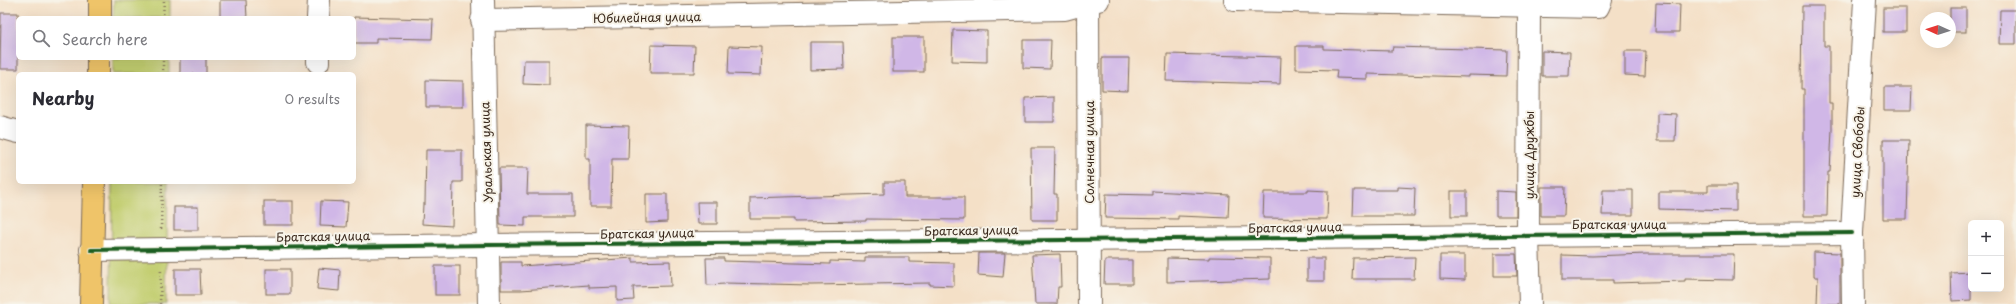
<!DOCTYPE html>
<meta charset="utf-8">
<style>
:root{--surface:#fff;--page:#f2f2f3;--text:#2b2b33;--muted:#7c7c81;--line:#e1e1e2}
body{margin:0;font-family:"Playpen Sans",sans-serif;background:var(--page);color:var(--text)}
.controls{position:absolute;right:12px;bottom:12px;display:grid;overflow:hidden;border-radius:6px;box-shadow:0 4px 16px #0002}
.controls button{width:36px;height:36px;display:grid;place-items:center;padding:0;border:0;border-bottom:1px solid var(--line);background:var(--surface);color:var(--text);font:20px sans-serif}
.compass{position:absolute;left:1920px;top:12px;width:36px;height:36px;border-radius:50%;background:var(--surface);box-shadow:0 4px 16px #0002;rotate:273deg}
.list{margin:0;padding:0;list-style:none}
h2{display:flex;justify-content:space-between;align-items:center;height:52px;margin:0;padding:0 16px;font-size:17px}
h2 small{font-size:13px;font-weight:400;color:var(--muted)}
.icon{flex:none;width:22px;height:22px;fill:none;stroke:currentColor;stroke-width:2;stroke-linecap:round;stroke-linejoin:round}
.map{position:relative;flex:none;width:2016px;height:304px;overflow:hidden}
.search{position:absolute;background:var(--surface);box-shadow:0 4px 16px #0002;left:16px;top:16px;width:340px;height:44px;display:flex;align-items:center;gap:10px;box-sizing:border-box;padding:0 14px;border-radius:6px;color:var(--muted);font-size:15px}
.panel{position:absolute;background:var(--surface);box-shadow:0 4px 16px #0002;left:16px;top:72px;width:340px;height:112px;border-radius:6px}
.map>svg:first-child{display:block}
.green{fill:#c2ce70;stroke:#7e7c47}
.building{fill:#d0b7e7}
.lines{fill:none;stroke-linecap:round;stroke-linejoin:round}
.minor-casing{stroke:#7c6a59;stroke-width:24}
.major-casing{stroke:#7c6a59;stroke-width:24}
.path{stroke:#7c6a59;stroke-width:2.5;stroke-dasharray:1 3;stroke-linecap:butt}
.minor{stroke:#fff;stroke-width:22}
.major{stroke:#efc469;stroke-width:22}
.cycleway-casing{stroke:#f7f3e8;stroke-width:6}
.cycleway{stroke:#1b5e20;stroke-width:4}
.labels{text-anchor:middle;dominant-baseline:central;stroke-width:4;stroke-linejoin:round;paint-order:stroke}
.street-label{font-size:12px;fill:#3b2a1e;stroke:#f7f3e8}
</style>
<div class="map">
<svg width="2016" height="304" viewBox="0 0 2016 304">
<rect width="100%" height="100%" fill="#f7f3e8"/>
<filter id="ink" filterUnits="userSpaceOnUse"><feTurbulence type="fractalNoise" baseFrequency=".025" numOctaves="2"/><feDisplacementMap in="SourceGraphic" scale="8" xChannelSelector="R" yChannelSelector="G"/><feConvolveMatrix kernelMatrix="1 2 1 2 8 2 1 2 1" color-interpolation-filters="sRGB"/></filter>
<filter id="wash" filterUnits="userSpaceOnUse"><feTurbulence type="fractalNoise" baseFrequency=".012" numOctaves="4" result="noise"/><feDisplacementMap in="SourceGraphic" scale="16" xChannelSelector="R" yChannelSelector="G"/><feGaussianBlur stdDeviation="0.9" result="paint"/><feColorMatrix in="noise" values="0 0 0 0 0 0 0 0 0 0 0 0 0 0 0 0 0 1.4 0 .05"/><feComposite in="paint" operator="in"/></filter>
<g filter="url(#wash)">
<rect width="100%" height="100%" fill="#f4e0c7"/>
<g class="green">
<path d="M 114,0 L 170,0 L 170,18 L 113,18 Z"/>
<rect x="113" y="58" width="56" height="16"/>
<path d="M 112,182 L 168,182 L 166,304 L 111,304 Z"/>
</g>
<g id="blocks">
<g class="building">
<path d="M 220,0 L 246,0 L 247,18 L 220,18 Z"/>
<path d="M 1656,3 L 1680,4 L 1679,32 L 1655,32 Z"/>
<path d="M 1802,6 L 1824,6 L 1824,46 L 1829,46 L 1829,103 L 1832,103 L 1832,129 L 1830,172 L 1828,172 L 1827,216 L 1804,216 L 1804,89 L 1801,89 Z"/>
<rect x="1883" y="8" width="23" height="24"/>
<rect x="1950" y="8" width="16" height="24"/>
<path d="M 2000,10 L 2016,10 L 2016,44 L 1999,44 Z"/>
<path d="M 1,13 L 18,13 L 18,69 L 0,69 Z"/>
<path d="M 354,17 L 433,19 L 432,39 L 376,38 L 376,43 L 354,43 Z"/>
<path d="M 953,30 L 987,31 L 987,62 L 952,61 Z"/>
<rect x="893" y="37" width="31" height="35"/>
<path d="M 1023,40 L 1051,40 L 1050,69 L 1023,68 Z"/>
<path d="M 810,42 L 843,42 L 844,69 L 810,70 Z"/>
<path d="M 651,45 L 695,46 L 694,73 L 650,73 Z"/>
<path d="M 729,46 L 762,47 L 761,75 L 728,74 Z"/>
<path d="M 1296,46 L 1324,46 L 1324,49 L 1392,51 L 1393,47 L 1507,50 L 1506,76 L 1468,75 L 1468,77 L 1367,74 L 1367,79 L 1336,78 L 1337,70 L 1296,69 Z"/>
<path d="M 1542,51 L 1570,52 L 1569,76 L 1542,76 Z"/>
<path d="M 1625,51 L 1646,51 L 1645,76 L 1625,75 Z"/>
<path d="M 1167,54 L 1281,57 L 1280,84 L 1166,81 Z"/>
<rect x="180" y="58" width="26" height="16"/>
<path d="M 1102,58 L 1129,58 L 1128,91 L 1102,90 Z"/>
<path d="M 524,60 L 549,60 L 549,85 L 523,84 Z"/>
<path d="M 426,80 L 463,81 L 463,107 L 426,107 Z"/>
<path d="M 1884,87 L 1912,87 L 1911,110 L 1884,110 Z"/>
<path d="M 1054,97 L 1054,122 L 1025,122 L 1025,98 Z"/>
<path d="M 1657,113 L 1676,114 L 1675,141 L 1657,141 Z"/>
<path d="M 586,125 L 629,126 L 628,159 L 612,159 L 611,206 L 590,206 L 590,159 L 586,159 Z"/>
<path d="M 1883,140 L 1909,140 L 1907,219 L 1883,219 Z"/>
<path d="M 1031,148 L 1055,148 L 1054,194 L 1057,194 L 1057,220 L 1032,220 Z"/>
<path d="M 426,150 L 462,150 L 462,182 L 453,182 L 452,226 L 422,224 L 423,204 L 425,204 Z"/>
<path d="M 499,168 L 528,168 L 527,194 L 573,194 L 573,217 L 525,217 L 525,226 L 500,225 Z"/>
<path d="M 884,182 L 905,182 L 905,197 L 964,197 L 964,220 L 866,219 L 866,221 L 794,222 L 794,219 L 750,219 L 750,198 L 884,194 Z"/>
<path d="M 1708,185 L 1736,185 L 1736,211 L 1659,209 L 1659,192 L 1708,192 Z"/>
<path d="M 1398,187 L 1415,188 L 1414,216 L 1353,216 L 1354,190 L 1398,190 Z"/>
<path d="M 1541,187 L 1565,187 L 1564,216 L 1541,216 Z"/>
<path d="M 1308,190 L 1328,191 L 1327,219 L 1263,218 L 1264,192 L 1308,192 Z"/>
<path d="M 1603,190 L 1633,190 L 1633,215 L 1602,215 Z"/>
<path d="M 1152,191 L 1229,195 L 1228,218 L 1178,216 L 1178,219 L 1105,218 L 1106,194 L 1152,195 Z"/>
<rect x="1451" y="191" width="16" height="25"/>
<path d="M 1496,191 L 1516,192 L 1516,216 L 1496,216 Z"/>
<path d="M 646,194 L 667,194 L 667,222 L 646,223 Z"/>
<rect x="264" y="201" width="29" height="24"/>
<path d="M 321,201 L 348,202 L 346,227 L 320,226 Z"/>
<path d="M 697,202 L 717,202 L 717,224 L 698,224 Z"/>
<rect x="174" y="207" width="24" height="23"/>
<path d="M 1814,252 L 1840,253 L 1840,304 L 1817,304 L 1818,277 L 1814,277 Z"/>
<path d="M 979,253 L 1005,253 L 1003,277 L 978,275 Z"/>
<path d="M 1060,254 L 1061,287 L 1058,287 L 1057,304 L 1035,304 L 1032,255 Z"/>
<path d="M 1494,254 L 1516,254 L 1517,276 L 1494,276 Z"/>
<path d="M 1646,254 L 1734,254 L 1733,280 L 1685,279 L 1685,281 L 1613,283 L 1613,280 L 1562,280 L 1562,255 L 1592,256 Z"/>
<path d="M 1440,255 L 1465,255 L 1465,280 L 1440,279 Z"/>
<path d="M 865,257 L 909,257 L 909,262 L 954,263 L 954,286 L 930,285 L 930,283 L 811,285 L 725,283 L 725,284 L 707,285 L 706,258 L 724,258 L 724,261 L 830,264 L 830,261 L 865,262 Z"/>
<path d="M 1209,257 L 1270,258 L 1270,279 L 1167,282 L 1167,258 L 1209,259 Z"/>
<path d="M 1415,257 L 1414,279 L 1352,279 L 1353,258 Z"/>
<path d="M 633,258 L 633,262 L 670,261 L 671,286 L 633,287 L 634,300 L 617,301 L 617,287 L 589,288 L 589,285 L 521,290 L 501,290 L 501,262 L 521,262 L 521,266 Z"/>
<rect x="1307" y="258" width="17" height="23"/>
<path d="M 1105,260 L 1132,260 L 1132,284 L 1104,284 Z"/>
<rect x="435" y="266" width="25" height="29"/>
<path d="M 319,268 L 340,270 L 339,291 L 317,289 Z"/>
<path d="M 175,269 L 200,269 L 201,295 L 175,295 Z"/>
<rect x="266" y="269" width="24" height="25"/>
<path d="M 1971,272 L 1971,300 L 1952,301 L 1951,273 Z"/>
</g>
</g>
</g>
<g filter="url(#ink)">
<use href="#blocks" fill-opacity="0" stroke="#7c6a59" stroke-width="1"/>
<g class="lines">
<defs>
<g id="minor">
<path d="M 483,0 L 489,304"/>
<path d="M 1088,0 L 1089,304"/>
<path d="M 1235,0 L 1598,7 L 1601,0"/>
<path d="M 1529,6 L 1528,235 L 1530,304"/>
<path d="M 318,18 L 319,0"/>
<path d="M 482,20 L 1065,9 L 1098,0"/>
<path d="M 318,62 L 318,58"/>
<path d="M 0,127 L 18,132"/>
<path d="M 91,250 L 488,245 L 1852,233"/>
<path d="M 1853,304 L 1852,233 L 1865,0"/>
</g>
<g id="major">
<path d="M 100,18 L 100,0"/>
<path d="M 98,74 L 98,58"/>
<path d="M 91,304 L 94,182"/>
</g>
</defs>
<use href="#minor" class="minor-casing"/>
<use href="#major" class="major-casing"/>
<g class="path">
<path d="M 163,18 L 164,0"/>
<path d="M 163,74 L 163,58"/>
<path d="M 161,229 L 162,182"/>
<path d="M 160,304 L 161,268"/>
</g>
<use href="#minor" class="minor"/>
<use href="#major" class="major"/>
<defs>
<path id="cycleway" d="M 91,250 L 488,245 L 1852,233"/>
</defs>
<use href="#cycleway" class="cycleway-casing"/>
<use href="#cycleway" class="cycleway"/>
</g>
</g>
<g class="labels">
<g class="street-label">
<text transform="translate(647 17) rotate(-1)">Юбилейная улица</text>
<text transform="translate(486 152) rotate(-92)">Уральская улица</text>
<text transform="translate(1089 152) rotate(-90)">Солнечная улица</text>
<text transform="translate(1857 152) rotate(-87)">улица Свободы</text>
<text transform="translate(1529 155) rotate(-90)">улица Дружбы</text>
<text x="1619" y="224">Братская улица</text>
<text transform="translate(1295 227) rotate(-1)">Братская улица</text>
<text transform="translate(971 230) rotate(-1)">Братская улица</text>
<text transform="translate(647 233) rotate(-1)">Братская улица</text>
<text transform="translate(323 236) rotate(-1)">Братская улица</text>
</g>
</g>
</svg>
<div class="controls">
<button>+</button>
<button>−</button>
</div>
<svg class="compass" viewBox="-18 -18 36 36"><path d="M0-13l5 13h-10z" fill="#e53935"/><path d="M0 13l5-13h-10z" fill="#7c7c81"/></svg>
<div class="search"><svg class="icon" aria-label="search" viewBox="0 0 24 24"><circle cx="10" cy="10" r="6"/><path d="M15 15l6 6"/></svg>Search here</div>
<section class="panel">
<h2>Nearby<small>0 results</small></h2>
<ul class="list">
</ul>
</section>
</div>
